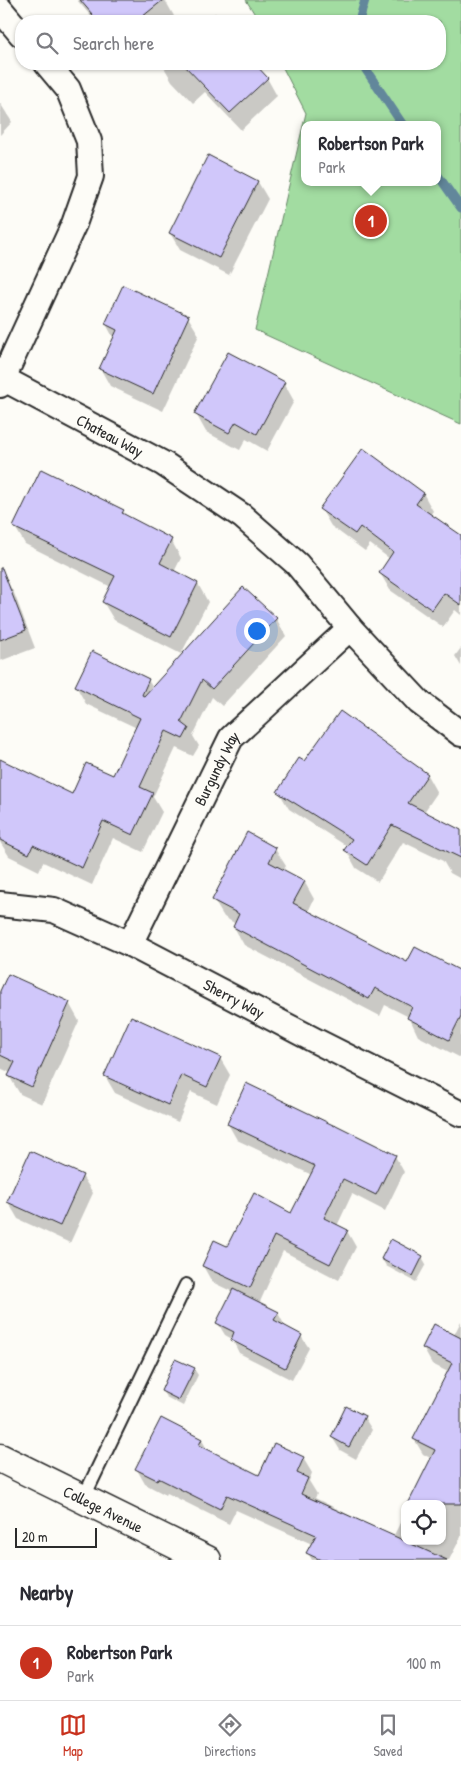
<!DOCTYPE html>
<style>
:root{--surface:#fff;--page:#f7f7f7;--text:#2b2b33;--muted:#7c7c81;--line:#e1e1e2;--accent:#c8321e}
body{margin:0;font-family:"Patrick Hand",sans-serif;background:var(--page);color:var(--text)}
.controls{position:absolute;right:15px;bottom:15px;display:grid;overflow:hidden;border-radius:10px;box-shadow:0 1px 4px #0004}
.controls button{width:45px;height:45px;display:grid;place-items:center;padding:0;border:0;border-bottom:1px solid var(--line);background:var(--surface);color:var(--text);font:25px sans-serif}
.scale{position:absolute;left:15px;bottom:12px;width:82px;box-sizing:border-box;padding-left:5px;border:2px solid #2b2b2b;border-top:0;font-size:14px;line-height:18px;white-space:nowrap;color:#2b2b2b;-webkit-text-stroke:4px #fdfcf7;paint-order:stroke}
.you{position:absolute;left:256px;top:630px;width:18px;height:18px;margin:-12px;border:4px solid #fff;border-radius:50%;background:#1a73e8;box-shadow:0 0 0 8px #1a73e833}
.badge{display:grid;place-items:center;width:32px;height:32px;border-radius:50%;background:var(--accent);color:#fff;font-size:16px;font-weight:700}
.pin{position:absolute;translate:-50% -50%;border:2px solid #fff;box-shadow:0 1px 5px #0006}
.popup{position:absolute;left:301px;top:121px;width:140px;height:65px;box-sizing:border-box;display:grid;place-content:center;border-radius:10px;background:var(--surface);filter:drop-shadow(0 1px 4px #0005);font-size:16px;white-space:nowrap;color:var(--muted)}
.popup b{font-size:19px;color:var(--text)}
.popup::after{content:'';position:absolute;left:50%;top:100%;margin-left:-10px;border:10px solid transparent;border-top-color:var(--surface)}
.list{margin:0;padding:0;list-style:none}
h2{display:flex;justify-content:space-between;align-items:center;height:65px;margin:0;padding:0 20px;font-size:21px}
h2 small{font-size:16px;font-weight:400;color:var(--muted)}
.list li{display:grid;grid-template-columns:32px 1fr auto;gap:15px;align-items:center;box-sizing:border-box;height:75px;padding:0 20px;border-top:1px solid var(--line)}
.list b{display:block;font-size:19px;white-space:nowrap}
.list p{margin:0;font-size:16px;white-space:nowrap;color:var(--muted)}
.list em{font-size:16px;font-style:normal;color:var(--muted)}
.icon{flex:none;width:28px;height:28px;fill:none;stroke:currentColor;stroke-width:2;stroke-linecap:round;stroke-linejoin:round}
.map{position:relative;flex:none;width:461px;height:1560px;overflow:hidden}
.search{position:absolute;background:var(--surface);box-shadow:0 1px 4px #0004;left:15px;right:15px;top:15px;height:55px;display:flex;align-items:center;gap:12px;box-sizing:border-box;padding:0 18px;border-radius:20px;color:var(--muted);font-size:19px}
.sheet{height:140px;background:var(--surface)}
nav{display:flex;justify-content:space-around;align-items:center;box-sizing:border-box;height:70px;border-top:1px solid var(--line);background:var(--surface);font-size:14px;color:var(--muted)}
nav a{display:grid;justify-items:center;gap:2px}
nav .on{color:var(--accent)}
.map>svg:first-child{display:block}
.green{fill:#a2dca1;stroke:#668466;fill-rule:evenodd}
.shadow{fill:#0003}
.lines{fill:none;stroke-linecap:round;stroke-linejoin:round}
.stream{stroke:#62879b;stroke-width:9}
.building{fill:#d0c7fa;stroke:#2b2b2b}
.service-casing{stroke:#2b2b2b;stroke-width:16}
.minor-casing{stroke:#2b2b2b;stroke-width:28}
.tertiary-casing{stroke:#2b2b2b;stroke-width:31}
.service{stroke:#fdfcf7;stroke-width:12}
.minor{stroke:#fdfcf7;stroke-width:24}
.tertiary{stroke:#fdfcf7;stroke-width:28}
.labels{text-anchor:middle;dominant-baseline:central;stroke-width:5;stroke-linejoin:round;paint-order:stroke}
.street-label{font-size:16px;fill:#2b2b2b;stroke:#fdfcf7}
</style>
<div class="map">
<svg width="461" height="1560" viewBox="0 0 461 1560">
<rect width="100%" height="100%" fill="#fdfcf7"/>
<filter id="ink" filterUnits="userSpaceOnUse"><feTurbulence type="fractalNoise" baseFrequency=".02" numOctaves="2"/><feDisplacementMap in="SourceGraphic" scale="10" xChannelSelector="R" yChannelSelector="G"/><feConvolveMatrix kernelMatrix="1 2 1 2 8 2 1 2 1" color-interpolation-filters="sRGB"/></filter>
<g filter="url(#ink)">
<path class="green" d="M 246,0 L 461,0 L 461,424 L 255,330 L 306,113 L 281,64 L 440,64 L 440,21 L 259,21 ZM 305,125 L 437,125 L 437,182 L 305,182 Z"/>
<g class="shadow">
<path d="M 77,0 L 165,0 L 174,16 L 168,21 L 95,21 Z"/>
<path d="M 215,13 L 223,21 L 207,21 Z"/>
<path d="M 162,64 L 257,64 L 255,66 L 267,78 L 277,96 L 241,130 L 205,92 L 193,103 L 172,81 Z"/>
<path d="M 0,103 L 12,122 L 0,135 Z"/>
<path d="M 258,182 L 268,199 L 229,275 L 180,250 L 170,233 Z"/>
<path d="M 188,317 L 199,335 L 163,411 L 110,386 L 100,368 L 114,339 L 106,324 Z"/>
<path d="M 284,383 L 294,401 L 267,451 L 246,439 L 240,450 L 206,432 L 196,414 Z"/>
<path d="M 423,493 L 433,511 L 430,515 L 461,537 L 461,615 L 455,610 L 443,627 L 390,590 L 380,573 L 390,559 L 370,544 L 365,551 L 331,526 L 321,509 Z"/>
<path d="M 123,511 L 127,517 L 171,540 L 181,558 L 174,572 L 198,584 L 208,602 L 181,654 L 114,620 L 103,602 L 111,587 L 25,544 L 15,527 Z"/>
<path d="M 3,575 L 14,593 L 35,648 L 0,661 L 0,576 Z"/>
<path d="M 276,618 L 286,636 L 222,706 L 212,697 L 193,736 L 199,746 L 193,756 L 176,748 L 153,797 L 162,812 L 143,852 L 113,838 L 92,885 L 43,862 L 39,871 L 9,856 L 0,842 L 0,761 L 72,796 L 113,776 L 137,728 L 86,704 L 76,686 L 92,653 L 148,680 L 153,688 Z"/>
<path d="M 461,648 L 461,666 L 455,656 Z"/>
<path d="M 305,762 L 427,775 L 437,793 L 424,812 L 461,831 L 461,879 L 450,873 L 443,861 L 403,842 L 378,882 L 356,868 L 346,850 L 348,847 L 289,809 L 279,792 Z"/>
<path d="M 275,849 L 286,866 L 283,871 L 304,881 L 314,899 L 308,912 L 408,964 L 461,972 L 461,1053 L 459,1057 L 418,1036 L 409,1017 L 385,1005 L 380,1016 L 244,945 L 234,927 L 236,924 L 224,917 L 213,899 Z"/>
<path d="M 0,994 L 69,1003 L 79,1021 L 42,1104 L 20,1094 L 9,1076 L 11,1073 L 0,1068 Z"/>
<path d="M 220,1058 L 230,1075 L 217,1104 L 191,1092 L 178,1122 L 115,1093 L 105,1076 Z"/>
<path d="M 228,1124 L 395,1156 L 404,1172 L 385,1211 L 352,1194 L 337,1226 L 347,1231 L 356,1247 L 339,1280 L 283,1251 L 259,1304 L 278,1313 L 285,1326 L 301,1336 L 309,1348 L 292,1380 L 239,1353 L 232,1339 L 225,1335 L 217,1322 L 233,1292 L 212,1282 L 203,1266 L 227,1247 L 292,1214 L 312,1175 L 237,1140 Z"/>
<path d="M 82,1176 L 93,1193 L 70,1243 L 18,1219 L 8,1202 Z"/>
<path d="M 422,1257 L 426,1264 L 416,1282 L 386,1266 L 382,1259 Z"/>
<path d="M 461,1321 L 461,1537 L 449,1560 L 312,1560 L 308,1553 L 312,1544 L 236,1510 L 229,1524 L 167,1493 L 166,1495 L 145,1484 L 136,1468 L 202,1440 L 208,1451 L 260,1477 L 303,1458 L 312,1473 L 309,1481 L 317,1494 L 315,1498 L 393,1537 L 405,1513 L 405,1541 L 442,1541 L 442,1504 L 432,1459 L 423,1454 L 414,1439 L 448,1372 L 432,1364 L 423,1348 L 454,1335 Z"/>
<path d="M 194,1369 L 198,1375 L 183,1406 L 166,1397 L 162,1391 Z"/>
<path d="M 364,1417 L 372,1430 L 356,1459 L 340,1450 L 332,1437 Z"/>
</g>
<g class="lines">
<g class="stream">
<path d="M 359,21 L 365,0"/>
<path d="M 362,64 L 403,125"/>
<path d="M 437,174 L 461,208"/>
</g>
</g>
<g class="building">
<path d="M 80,0 L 163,0 L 137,21 L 98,21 Z"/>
<path d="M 183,64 L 255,64 L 268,78 L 230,113 Z"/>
<path d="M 208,155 L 258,181 L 219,258 L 169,233 Z"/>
<path d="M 123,285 L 189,316 L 153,394 L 99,369 L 117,330 L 105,324 Z"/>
<path d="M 228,352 L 285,382 L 257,434 L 236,422 L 229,433 L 194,414 Z"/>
<path d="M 363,448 L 424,493 L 416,504 L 461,535 L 461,605 L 444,593 L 432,610 L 379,573 L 393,552 L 360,527 L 355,534 L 319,509 Z"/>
<path d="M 41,469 L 124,510 L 122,513 L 172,539 L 160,563 L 198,583 L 171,637 L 102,602 L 115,576 L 13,527 Z"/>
<path d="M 0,568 L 2,568 L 26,630 L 0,640 Z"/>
<path d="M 243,587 L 277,618 L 212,689 L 202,680 L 181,722 L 189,728 L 183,739 L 166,731 L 140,787 L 153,793 L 133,835 L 103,821 L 82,868 L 33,845 L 29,854 L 0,840 L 0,759 L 72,794 L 86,763 L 113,775 L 140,718 L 75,686 L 92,651 L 149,679 L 142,695 L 144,696 Z"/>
<path d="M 340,711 L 428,774 L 408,803 L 461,830 L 461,858 L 392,825 L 367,865 L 344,850 L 352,839 L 277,792 L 299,758 L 304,761 Z"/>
<path d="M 247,832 L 276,848 L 269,862 L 305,881 L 293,903 L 407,962 L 415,947 L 461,971 L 461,1016 L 449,1040 L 407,1018 L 412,1007 L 375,988 L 369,999 L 233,927 L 239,914 L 212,900 Z"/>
<path d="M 8,974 L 70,1002 L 32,1087 L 8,1076 L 15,1062 L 0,1055 L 0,991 Z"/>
<path d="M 131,1016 L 221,1057 L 207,1087 L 181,1075 L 168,1105 L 104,1076 Z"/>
<path d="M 246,1083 L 335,1126 L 336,1125 L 396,1155 L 376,1195 L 343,1179 L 324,1218 L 348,1230 L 330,1264 L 274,1236 L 250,1288 L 202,1266 L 214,1240 L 227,1246 L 254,1193 L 291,1213 L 315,1166 L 227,1124 Z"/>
<path d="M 30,1151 L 83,1175 L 60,1226 L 7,1202 Z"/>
<path d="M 391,1239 L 423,1256 L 413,1276 L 381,1259 Z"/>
<path d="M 233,1289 L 279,1312 L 274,1320 L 302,1335 L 285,1368 L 231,1340 L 234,1332 L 216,1323 Z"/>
<path d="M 434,1324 L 461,1338 L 461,1504 L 408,1504 L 435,1450 L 413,1439 L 452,1363 L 422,1348 Z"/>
<path d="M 175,1359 L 195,1368 L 179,1400 L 161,1391 Z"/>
<path d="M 346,1406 L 365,1416 L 349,1447 L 331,1437 Z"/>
<path d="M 161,1418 L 202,1439 L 199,1445 L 259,1475 L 274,1443 L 304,1457 L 297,1473 L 308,1478 L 301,1494 L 447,1560 L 321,1560 L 306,1553 L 316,1535 L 227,1495 L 220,1509 L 158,1478 L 157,1480 L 135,1469 Z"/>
</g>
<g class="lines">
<defs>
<path id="service" d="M 83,1499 L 186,1285"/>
<g id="minor">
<path d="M 0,9 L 21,34"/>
<path id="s1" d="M 4,379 L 164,464 L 242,516 L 297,564 L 350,628 L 419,702 L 461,734"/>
<path d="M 0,385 L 74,224 L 91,176 L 89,141 L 68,89 L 47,64"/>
<path id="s2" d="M 0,904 L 54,910 L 130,944 L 318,1042 L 461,1114"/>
<path id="s3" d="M 130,944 L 231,738 L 350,628"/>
</g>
<g id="tertiary">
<path id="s4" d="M 0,1458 L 207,1560"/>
</g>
</defs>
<use href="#service" class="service-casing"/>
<use href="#minor" class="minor-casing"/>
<use href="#tertiary" class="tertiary-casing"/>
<use href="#service" class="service"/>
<use href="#minor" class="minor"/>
<use href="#tertiary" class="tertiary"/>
</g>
</g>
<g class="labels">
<g class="street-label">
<text stroke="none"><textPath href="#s1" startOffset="120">Chateau Way</textPath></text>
<text stroke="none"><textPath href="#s3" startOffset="196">Burgundy Way</textPath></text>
<text stroke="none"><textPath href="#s2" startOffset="255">Sherry Way</textPath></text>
<text stroke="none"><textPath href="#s4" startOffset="115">College Avenue</textPath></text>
</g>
</g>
</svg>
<div class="controls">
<button><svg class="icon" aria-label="locate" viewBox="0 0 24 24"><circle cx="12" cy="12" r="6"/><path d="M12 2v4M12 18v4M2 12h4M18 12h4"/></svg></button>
</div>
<div class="scale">20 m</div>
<div class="you"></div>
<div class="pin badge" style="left:371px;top:221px">1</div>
<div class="popup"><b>Robertson Park</b>Park</div>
<div class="search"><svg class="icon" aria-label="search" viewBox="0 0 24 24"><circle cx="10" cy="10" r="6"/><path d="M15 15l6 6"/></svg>Search here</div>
</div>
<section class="sheet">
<h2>Nearby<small></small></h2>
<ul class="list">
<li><span class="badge">1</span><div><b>Robertson Park</b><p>Park</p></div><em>100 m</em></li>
</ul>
</section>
<nav>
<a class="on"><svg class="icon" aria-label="map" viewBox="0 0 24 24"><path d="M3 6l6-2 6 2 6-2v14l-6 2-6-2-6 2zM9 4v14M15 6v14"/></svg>Map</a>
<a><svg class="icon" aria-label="directions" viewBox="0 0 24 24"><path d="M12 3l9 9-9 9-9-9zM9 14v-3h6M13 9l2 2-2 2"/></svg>Directions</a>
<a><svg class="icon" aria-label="saved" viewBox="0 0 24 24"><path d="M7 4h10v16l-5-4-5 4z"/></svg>Saved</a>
</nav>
